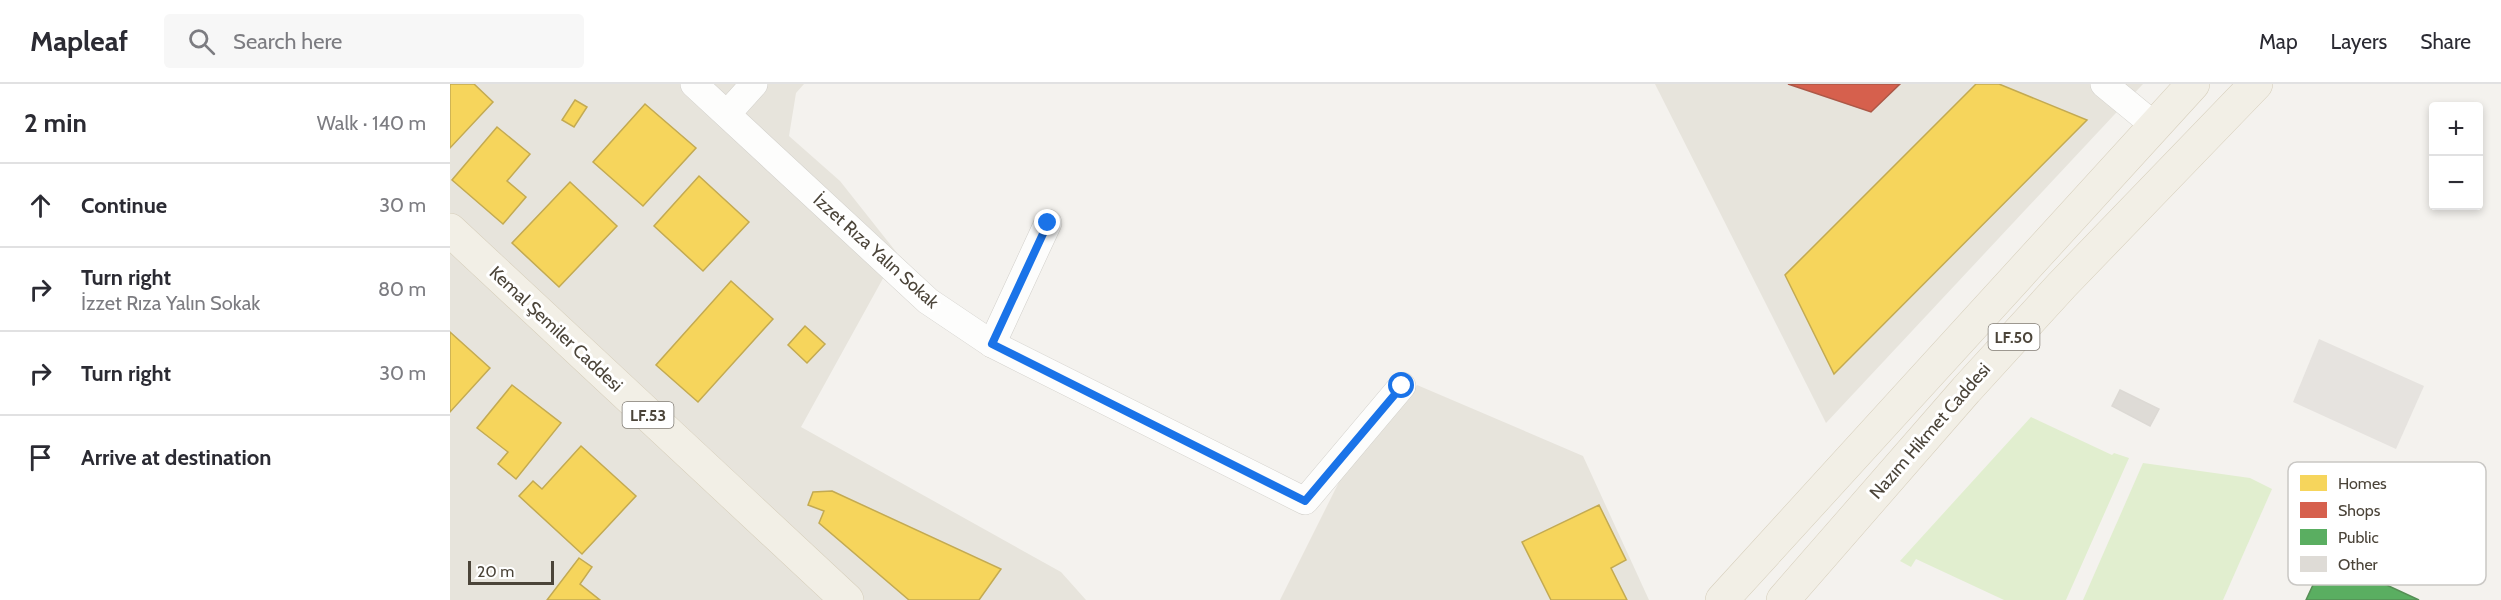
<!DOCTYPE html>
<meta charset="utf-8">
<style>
:root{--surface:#fff;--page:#f7f7f7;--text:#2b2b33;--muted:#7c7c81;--line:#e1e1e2}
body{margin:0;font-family:Cabin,sans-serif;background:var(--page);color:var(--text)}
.controls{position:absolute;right:18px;top:18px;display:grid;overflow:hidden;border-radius:6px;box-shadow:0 3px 9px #0003}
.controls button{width:54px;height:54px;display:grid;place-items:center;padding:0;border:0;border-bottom:2px solid var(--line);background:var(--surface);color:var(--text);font:30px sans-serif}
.scale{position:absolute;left:18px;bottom:15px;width:86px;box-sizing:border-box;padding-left:6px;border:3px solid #4b4439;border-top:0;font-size:16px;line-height:21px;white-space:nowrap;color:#4b4439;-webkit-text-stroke:4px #fff;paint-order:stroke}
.stop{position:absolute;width:18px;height:18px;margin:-14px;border:4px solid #1a73e8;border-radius:50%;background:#fff}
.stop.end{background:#1a73e8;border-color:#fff;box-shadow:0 2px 6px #0008}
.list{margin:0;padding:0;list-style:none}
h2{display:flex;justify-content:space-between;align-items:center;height:78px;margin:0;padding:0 24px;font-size:26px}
h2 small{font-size:20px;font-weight:400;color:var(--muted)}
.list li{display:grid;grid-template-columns:39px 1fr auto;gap:18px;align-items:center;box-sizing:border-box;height:84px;padding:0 24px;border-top:2px solid var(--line)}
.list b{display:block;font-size:22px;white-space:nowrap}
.list p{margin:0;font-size:20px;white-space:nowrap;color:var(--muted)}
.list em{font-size:20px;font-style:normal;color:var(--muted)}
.icon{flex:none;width:33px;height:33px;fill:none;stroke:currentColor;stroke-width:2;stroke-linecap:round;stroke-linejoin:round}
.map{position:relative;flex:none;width:2051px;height:516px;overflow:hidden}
header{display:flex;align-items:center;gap:36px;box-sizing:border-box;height:84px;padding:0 30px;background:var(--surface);border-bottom:2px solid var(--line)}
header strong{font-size:28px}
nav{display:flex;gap:33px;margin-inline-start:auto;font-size:21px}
.search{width:420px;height:54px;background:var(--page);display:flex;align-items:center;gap:15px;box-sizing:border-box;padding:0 21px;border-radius:6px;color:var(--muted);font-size:22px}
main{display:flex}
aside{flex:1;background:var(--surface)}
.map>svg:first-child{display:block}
.residential{fill:#e7e4dc}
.grass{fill:#e1eecf}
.parking{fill:#e6e3df}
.homes{fill:#f6d55c;stroke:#c3aa52;stroke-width:1.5}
.shops{fill:#d6604d;stroke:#ac5847;stroke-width:1.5}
.public{fill:#5aae61;stroke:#568e55;stroke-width:1.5}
.building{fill:#dedbd6;stroke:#dcd9d4;stroke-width:1.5}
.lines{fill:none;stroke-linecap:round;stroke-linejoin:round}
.street-casing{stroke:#d2d0cb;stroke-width:28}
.primary-casing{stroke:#d6cebb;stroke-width:34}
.street{stroke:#fdfdfc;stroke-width:27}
.primary{stroke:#f2efe6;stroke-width:33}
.route{stroke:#1a73e8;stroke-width:8}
.labels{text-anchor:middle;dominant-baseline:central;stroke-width:6;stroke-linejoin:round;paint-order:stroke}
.shield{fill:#fff;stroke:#817c74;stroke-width:1.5}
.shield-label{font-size:16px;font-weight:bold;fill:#4b4439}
.street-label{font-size:18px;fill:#4b4439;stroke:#fff}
.key{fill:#fff;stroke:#c9c7c4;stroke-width:1.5}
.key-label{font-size:16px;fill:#4b4439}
</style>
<header>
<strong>Mapleaf</strong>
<div class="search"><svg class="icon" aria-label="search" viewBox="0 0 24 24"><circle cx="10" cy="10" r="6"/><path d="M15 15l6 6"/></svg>Search here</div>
<nav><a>Map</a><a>Layers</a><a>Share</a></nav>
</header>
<main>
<aside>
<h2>2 min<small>Walk · 140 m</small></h2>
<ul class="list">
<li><svg class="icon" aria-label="ahead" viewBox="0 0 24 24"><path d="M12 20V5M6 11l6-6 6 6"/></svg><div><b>Continue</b></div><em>30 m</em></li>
<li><svg class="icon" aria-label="right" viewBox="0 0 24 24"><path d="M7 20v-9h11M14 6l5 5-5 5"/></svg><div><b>Turn right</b><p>İzzet Rıza Yalın Sokak</p></div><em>80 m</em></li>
<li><svg class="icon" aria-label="right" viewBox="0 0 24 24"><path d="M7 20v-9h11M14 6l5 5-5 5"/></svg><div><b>Turn right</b></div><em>30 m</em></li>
<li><svg class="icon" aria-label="arrive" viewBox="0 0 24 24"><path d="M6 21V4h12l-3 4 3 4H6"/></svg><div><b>Arrive at destination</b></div></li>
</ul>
</aside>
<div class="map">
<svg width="2051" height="516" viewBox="0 0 2051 516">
<rect width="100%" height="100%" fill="#f4f2ee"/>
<g class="residential">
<path d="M 0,0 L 354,0 L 346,9 L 339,52 L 390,97 L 447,169 L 351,343 L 611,488 L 636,516 L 0,516 Z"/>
<path d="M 1205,0 L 1693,0 L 1376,339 Z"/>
<path d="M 967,301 L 1133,372 L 1199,516 L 830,516 L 891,394 Z"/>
</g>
<g class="grass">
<path d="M 1581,333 L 1662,371 L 1664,369 L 1679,374 L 1616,516 L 1554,516 L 1466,475 L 1461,483 L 1450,477 Z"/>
<path d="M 1693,379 L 1800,394 L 1822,405 L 1773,516 L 1633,516 Z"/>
</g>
<path class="parking" d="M 1869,255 L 1974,302 L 1946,365 L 1843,318 Z"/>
<g class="homes">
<path d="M 0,0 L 24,0 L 43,18 L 0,64 Z"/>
<path d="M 1526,0 L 1549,0 L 1637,36 L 1384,290 L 1335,191 Z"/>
<path d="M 125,16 L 137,23 L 124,43 L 112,36 Z"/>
<path d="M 195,20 L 246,64 L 193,122 L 143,78 Z"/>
<path d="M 47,43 L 80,70 L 57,97 L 76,113 L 53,140 L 2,96 Z"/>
<path d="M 249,92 L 299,138 L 253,187 L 204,142 Z"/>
<path d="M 120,98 L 167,142 L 109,203 L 62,159 Z"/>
<path d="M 281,197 L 323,235 L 248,318 L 206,281 Z"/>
<path d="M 355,242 L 375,260 L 357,279 L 338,261 Z"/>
<path d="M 0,248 L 40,284 L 0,328 Z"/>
<path d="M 62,301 L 111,339 L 66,395 L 48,380 L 58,368 L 27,344 Z"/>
<path d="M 131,362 L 186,412 L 132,470 L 69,412 L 83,397 L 92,405 Z"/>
<path d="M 382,407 L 551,485 L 529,516 L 459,516 L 369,439 L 374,427 L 358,421 L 363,408 Z"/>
<path d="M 1149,421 L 1176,476 L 1161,484 L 1177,516 L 1101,516 L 1072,458 Z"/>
<path d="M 129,474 L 142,483 L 130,500 L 150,516 L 97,516 Z"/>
</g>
<path class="shops" d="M 1338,0 L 1450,0 L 1421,28 Z"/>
<path class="public" d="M 1876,473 L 1969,516 L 1856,516 Z"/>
<path class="building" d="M 1670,306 L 1709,325 L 1700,342 L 1662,322 Z"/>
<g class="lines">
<defs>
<g id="street">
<path d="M 244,0 L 478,217 L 542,260 L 855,417 L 952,302"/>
<path d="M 1654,0 L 1705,42"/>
<path d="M 277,30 L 304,0"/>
<path d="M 542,260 L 598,139"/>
</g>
<g id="primary">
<path d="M 0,146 L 397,516"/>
<path d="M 1272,516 L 1743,0"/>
<path d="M 1333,516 L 1516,306 L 1612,201 L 1806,0"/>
</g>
</defs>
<use href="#street" class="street-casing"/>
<use href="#primary" class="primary-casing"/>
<use href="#street" class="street"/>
<use href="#primary" class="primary"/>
</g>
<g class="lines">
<path class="route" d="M 598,139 L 542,260 L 855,417 L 952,302"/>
</g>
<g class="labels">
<g class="shield">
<rect x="1538.5" y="240" width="51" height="26" rx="4.5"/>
<rect x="172.5" y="318" width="51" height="26" rx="4.5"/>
</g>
<g class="shield-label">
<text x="1564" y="253">LF.50</text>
<text x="198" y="331">LF.53</text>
</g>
<g class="street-label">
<text transform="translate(426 167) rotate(42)">İzzet Rıza Yalın Sokak</text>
<text transform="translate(106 245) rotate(43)">Kemal Şemiler Caddesi</text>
<text transform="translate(1480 347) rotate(-49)">Nazım Hikmet Caddesi</text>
</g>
</g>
<rect x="1838" y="378" width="198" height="123" rx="9" class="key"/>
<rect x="1850" y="391" width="27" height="16" fill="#f6d55c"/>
<rect x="1850" y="418" width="27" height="16" fill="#d6604d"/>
<rect x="1850" y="445" width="27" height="16" fill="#5aae61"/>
<rect x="1850" y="472" width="27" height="16" fill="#dedbd6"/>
<g class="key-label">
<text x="1888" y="405">Homes</text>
<text x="1888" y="432">Shops</text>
<text x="1888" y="459">Public</text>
<text x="1888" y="486">Other</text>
</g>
</svg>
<div class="controls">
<button>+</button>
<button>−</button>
</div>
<div class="scale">20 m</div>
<div class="stop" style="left:952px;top:302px"></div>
<div class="stop end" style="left:598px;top:139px"></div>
</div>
</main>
